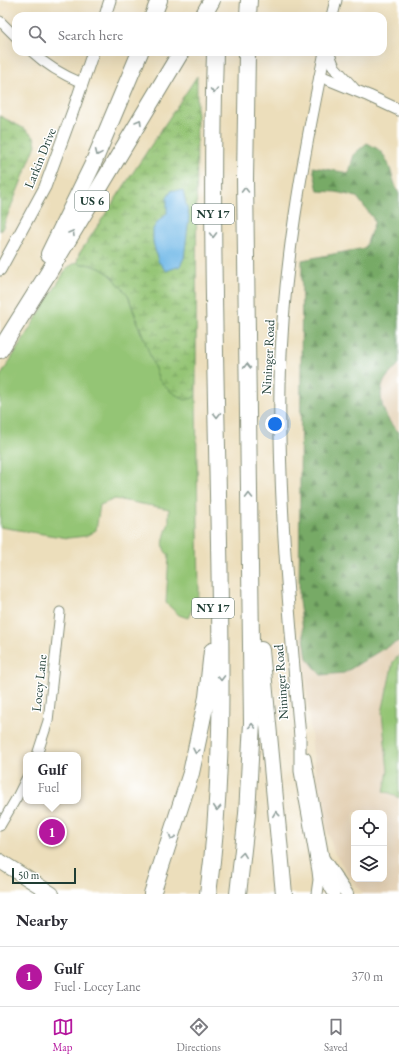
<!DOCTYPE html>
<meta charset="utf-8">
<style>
:root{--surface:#fff;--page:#f7f7f7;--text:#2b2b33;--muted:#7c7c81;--line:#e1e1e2;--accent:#b5179e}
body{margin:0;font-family:"EB Garamond",serif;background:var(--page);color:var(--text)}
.controls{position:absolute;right:12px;bottom:12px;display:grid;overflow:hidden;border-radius:8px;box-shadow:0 4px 16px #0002}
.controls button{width:36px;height:36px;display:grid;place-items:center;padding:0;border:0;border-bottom:1px solid var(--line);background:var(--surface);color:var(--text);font:20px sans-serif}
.scale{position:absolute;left:12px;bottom:10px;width:64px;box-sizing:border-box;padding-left:4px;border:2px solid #1f3d34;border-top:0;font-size:11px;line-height:14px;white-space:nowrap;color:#1f3d34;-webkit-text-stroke:3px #fff;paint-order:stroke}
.you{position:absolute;left:275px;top:424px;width:14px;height:14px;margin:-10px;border:3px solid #fff;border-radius:50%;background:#1a73e8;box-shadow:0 0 0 6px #1a73e833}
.badge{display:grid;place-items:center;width:26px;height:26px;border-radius:50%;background:var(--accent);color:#fff;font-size:13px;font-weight:700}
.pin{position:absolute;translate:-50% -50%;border:2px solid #fff;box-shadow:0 1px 4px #0006}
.popup{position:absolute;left:23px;top:752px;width:58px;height:52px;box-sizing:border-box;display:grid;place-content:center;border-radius:8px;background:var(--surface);filter:drop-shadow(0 1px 3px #0005);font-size:13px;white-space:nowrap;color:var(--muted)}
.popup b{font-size:15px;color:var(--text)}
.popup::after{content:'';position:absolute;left:50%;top:100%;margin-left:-8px;border:8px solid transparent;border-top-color:var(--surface)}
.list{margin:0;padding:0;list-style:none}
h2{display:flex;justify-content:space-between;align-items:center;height:52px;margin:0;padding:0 16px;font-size:17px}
h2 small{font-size:13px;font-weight:400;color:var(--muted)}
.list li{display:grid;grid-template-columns:26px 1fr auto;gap:12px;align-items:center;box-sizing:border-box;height:60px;padding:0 16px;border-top:1px solid var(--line)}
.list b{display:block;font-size:15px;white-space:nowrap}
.list p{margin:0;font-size:13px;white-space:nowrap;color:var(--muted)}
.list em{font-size:13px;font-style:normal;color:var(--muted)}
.icon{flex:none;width:22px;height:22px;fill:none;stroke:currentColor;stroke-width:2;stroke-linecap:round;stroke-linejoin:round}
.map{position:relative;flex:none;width:399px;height:894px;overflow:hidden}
.search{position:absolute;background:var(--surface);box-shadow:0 4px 16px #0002;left:12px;right:12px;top:12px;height:44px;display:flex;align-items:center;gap:10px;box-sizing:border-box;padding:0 14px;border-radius:12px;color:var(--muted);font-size:15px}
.sheet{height:112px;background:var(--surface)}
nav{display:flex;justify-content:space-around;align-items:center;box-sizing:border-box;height:56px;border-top:1px solid var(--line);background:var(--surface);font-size:11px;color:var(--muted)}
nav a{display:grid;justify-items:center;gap:2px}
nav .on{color:var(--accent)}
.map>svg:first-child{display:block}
.built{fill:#e4d1b5;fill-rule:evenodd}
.grass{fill:#94c575;stroke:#5a8154}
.forest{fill:url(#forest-firs);stroke:#4b744d}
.wetland{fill:url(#wetland-marsh);stroke:#5a8154}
.water{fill:#6fb8e7;stroke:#477a8e}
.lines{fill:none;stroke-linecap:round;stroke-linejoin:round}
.minor-casing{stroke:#868e78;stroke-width:11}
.tertiary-casing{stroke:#868e78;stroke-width:13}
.secondary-casing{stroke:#868e78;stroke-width:14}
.primary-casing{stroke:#868e78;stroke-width:16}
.motorway-casing{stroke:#868e78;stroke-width:18}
.minor{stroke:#fff;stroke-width:9}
.tertiary{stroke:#fff;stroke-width:11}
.secondary{stroke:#fff;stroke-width:12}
.primary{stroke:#fff;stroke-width:14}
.motorway{stroke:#fff;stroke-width:16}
.oneway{stroke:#8f9e9a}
.labels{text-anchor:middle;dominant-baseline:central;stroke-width:3;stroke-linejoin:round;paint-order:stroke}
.shield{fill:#fff;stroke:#627771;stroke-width:1}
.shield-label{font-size:12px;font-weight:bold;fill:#1f3d34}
.street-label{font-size:13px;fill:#1f3d34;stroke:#fff}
</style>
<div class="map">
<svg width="399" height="894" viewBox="0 0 399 894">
<defs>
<pattern id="forest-firs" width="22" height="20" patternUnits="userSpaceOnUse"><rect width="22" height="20" fill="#7a6"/><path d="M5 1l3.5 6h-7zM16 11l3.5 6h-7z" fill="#618c55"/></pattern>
<pattern id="wetland-marsh" width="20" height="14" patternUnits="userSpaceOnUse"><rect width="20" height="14" fill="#94c575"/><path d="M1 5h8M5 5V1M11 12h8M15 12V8" fill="none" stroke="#78a161"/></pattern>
</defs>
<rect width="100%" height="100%" fill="#fff"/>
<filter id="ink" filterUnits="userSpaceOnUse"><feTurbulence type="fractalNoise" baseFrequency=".025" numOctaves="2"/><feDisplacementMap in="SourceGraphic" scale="8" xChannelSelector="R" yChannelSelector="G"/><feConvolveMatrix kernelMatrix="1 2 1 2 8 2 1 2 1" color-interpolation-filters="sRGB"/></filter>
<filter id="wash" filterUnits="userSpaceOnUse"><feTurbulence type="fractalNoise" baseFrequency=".012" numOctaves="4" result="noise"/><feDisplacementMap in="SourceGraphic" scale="16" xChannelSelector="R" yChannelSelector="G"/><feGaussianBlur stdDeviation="0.9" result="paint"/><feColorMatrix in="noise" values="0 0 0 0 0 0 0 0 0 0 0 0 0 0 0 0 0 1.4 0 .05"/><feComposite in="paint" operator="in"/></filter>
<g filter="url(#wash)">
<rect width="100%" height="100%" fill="#ecdebb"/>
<path class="built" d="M 399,244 L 399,894 L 363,894 L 334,853 L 321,808 L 312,746 L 299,601 L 302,260 ZM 354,813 L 384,813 L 384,879 L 354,879 Z"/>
<g class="grass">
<path d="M 77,262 L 79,264 L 87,264 L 100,268 L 111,275 L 128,295 L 141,333 L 193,398 L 196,395 L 199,594 L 188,618 L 179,615 L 166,603 L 169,555 C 158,548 166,533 169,522 C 169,518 169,513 169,509 L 115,499 L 100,505 L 96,530 L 86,536 L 68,538 L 0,527 L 0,377 L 67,268 Z"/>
<path d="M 399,655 L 399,798 L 390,793 L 384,792 L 388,771 L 382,713 L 393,662 Z"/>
</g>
<path class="forest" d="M 367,143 C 372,146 378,148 381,152 C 391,162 392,181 399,194 L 399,364 C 394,370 385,377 383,384 C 377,400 386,422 399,432 L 399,641 L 381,650 L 344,673 L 321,675 L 307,658 L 299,601 L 302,260 L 365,248 L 375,221 L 357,197 L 336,192 L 318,191 L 313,167 L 349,173 L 354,154 Z"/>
<g class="wetland">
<path d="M 197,76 L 196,395 L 193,398 L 185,400 L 170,391 L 159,380 L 128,295 L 111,275 L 100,268 L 87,264 L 79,264 L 77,262 L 79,254 Z"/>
<path d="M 0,116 L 25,129 L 34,137 L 36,145 L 2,229 L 0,231 Z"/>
</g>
<path class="water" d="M 172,190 L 183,191 L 189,217 L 184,258 L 180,266 L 166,271 L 158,261 L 153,242 L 153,229 L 160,219 L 167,214 L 167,198 Z"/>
</g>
<g filter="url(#ink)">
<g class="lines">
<defs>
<g id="minor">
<path d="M 0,21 L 16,37"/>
<path d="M 32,52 C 47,66 63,75 82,83"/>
<path d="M 37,755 L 48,721 L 60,612"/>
<path d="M 0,826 L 17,797 L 26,779"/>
</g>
<g id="tertiary">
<path d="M 105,16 L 110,0"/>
<path d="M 332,16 L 336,0"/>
<path d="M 328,52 L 334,67 L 353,88"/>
<path d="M 320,76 L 369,96 L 399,110"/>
<path d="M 0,270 L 45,187 L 74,108 L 93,52"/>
<path d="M 305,758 L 327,879 L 330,887 L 334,894"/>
<path d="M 317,894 L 319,880 L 318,871 L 300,771 L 300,737 C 290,620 278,502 280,384 C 282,272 302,162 325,52"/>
</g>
<path id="secondary" d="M 324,860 L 347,894"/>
<path id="primary" d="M 0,861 L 52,894"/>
<g id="motorway">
<path d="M 153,16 L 159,0"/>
<path d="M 203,16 L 212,0"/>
<path d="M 248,16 L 249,0"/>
<path d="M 49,254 L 92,166 L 140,52"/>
<path d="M 0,350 L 47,275 L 181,52"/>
<path d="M 261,650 L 284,894"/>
<path d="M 152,894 L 191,773 L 207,697 L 212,651"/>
<path d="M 208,894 C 224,777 221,661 219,543 C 216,380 210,216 215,52"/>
<path d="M 238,894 L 247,814 L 252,723 L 245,179 L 247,52"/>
</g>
</defs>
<use href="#minor" class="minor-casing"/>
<use href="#tertiary" class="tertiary-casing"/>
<use href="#secondary" class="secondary-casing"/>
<use href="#primary" class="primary-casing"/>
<use href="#motorway" class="motorway-casing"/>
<use href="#minor" class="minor"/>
<use href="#tertiary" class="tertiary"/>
<use href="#secondary" class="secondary"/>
<use href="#primary" class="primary"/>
<use href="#motorway" class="motorway"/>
</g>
<defs><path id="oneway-chevron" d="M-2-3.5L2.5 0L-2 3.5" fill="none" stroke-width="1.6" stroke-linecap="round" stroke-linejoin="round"/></defs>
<g class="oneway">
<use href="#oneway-chevron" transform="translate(214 91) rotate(91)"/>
<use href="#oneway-chevron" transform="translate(139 122) rotate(-59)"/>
<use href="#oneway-chevron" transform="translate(98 153) rotate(114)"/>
<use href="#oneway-chevron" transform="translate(245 190) rotate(-91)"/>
<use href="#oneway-chevron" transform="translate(72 233) rotate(-59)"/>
<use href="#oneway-chevron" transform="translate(213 235) rotate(89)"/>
<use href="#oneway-chevron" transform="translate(247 366) rotate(-91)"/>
<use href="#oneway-chevron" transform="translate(217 415) rotate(89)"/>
<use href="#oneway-chevron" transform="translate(249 496) rotate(-91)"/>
<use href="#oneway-chevron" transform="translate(221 678) rotate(89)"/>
<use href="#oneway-chevron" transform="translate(252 726) rotate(-89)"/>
<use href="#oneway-chevron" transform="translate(196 751) rotate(102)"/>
<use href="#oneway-chevron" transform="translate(217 808) rotate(95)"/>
<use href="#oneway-chevron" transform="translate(276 814) rotate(-96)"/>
<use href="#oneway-chevron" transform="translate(172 837) rotate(108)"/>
<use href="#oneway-chevron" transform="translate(243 855) rotate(-83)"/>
</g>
</g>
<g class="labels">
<g class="shield">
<rect x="75" y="191" width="34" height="20" rx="3"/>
<rect x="192" y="204" width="42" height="20" rx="3"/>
<rect x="192" y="598" width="42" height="20" rx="3"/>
</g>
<g class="shield-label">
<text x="92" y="201">US 6</text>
<text x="213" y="214">NY 17</text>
<text x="213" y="608">NY 17</text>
</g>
<g class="street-label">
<text transform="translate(40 158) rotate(-68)">Larkin Drive</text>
<text transform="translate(268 357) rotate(-87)">Nininger Road</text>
<text transform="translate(281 682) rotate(-94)">Nininger Road</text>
<text transform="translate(39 683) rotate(-84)">Locey Lane</text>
</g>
</g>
</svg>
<div class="controls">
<button><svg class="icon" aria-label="locate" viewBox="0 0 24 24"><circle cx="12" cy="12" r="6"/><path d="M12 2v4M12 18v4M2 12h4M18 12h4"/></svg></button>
<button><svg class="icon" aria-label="layers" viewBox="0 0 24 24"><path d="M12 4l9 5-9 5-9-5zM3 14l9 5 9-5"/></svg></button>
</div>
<div class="scale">50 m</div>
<div class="you"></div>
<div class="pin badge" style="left:52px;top:832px">1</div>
<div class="popup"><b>Gulf</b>Fuel</div>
<div class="search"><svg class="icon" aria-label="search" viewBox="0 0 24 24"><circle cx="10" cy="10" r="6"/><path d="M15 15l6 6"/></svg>Search here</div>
</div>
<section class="sheet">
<h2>Nearby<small></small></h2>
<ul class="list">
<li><span class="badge">1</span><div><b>Gulf</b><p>Fuel · Locey Lane</p></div><em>370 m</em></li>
</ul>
</section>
<nav>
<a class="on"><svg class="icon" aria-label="map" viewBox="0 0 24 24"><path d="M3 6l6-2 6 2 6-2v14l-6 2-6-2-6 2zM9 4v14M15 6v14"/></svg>Map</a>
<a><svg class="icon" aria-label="directions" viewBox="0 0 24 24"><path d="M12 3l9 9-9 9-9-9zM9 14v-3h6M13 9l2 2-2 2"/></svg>Directions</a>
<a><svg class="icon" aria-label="saved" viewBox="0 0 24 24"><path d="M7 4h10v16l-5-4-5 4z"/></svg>Saved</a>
</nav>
